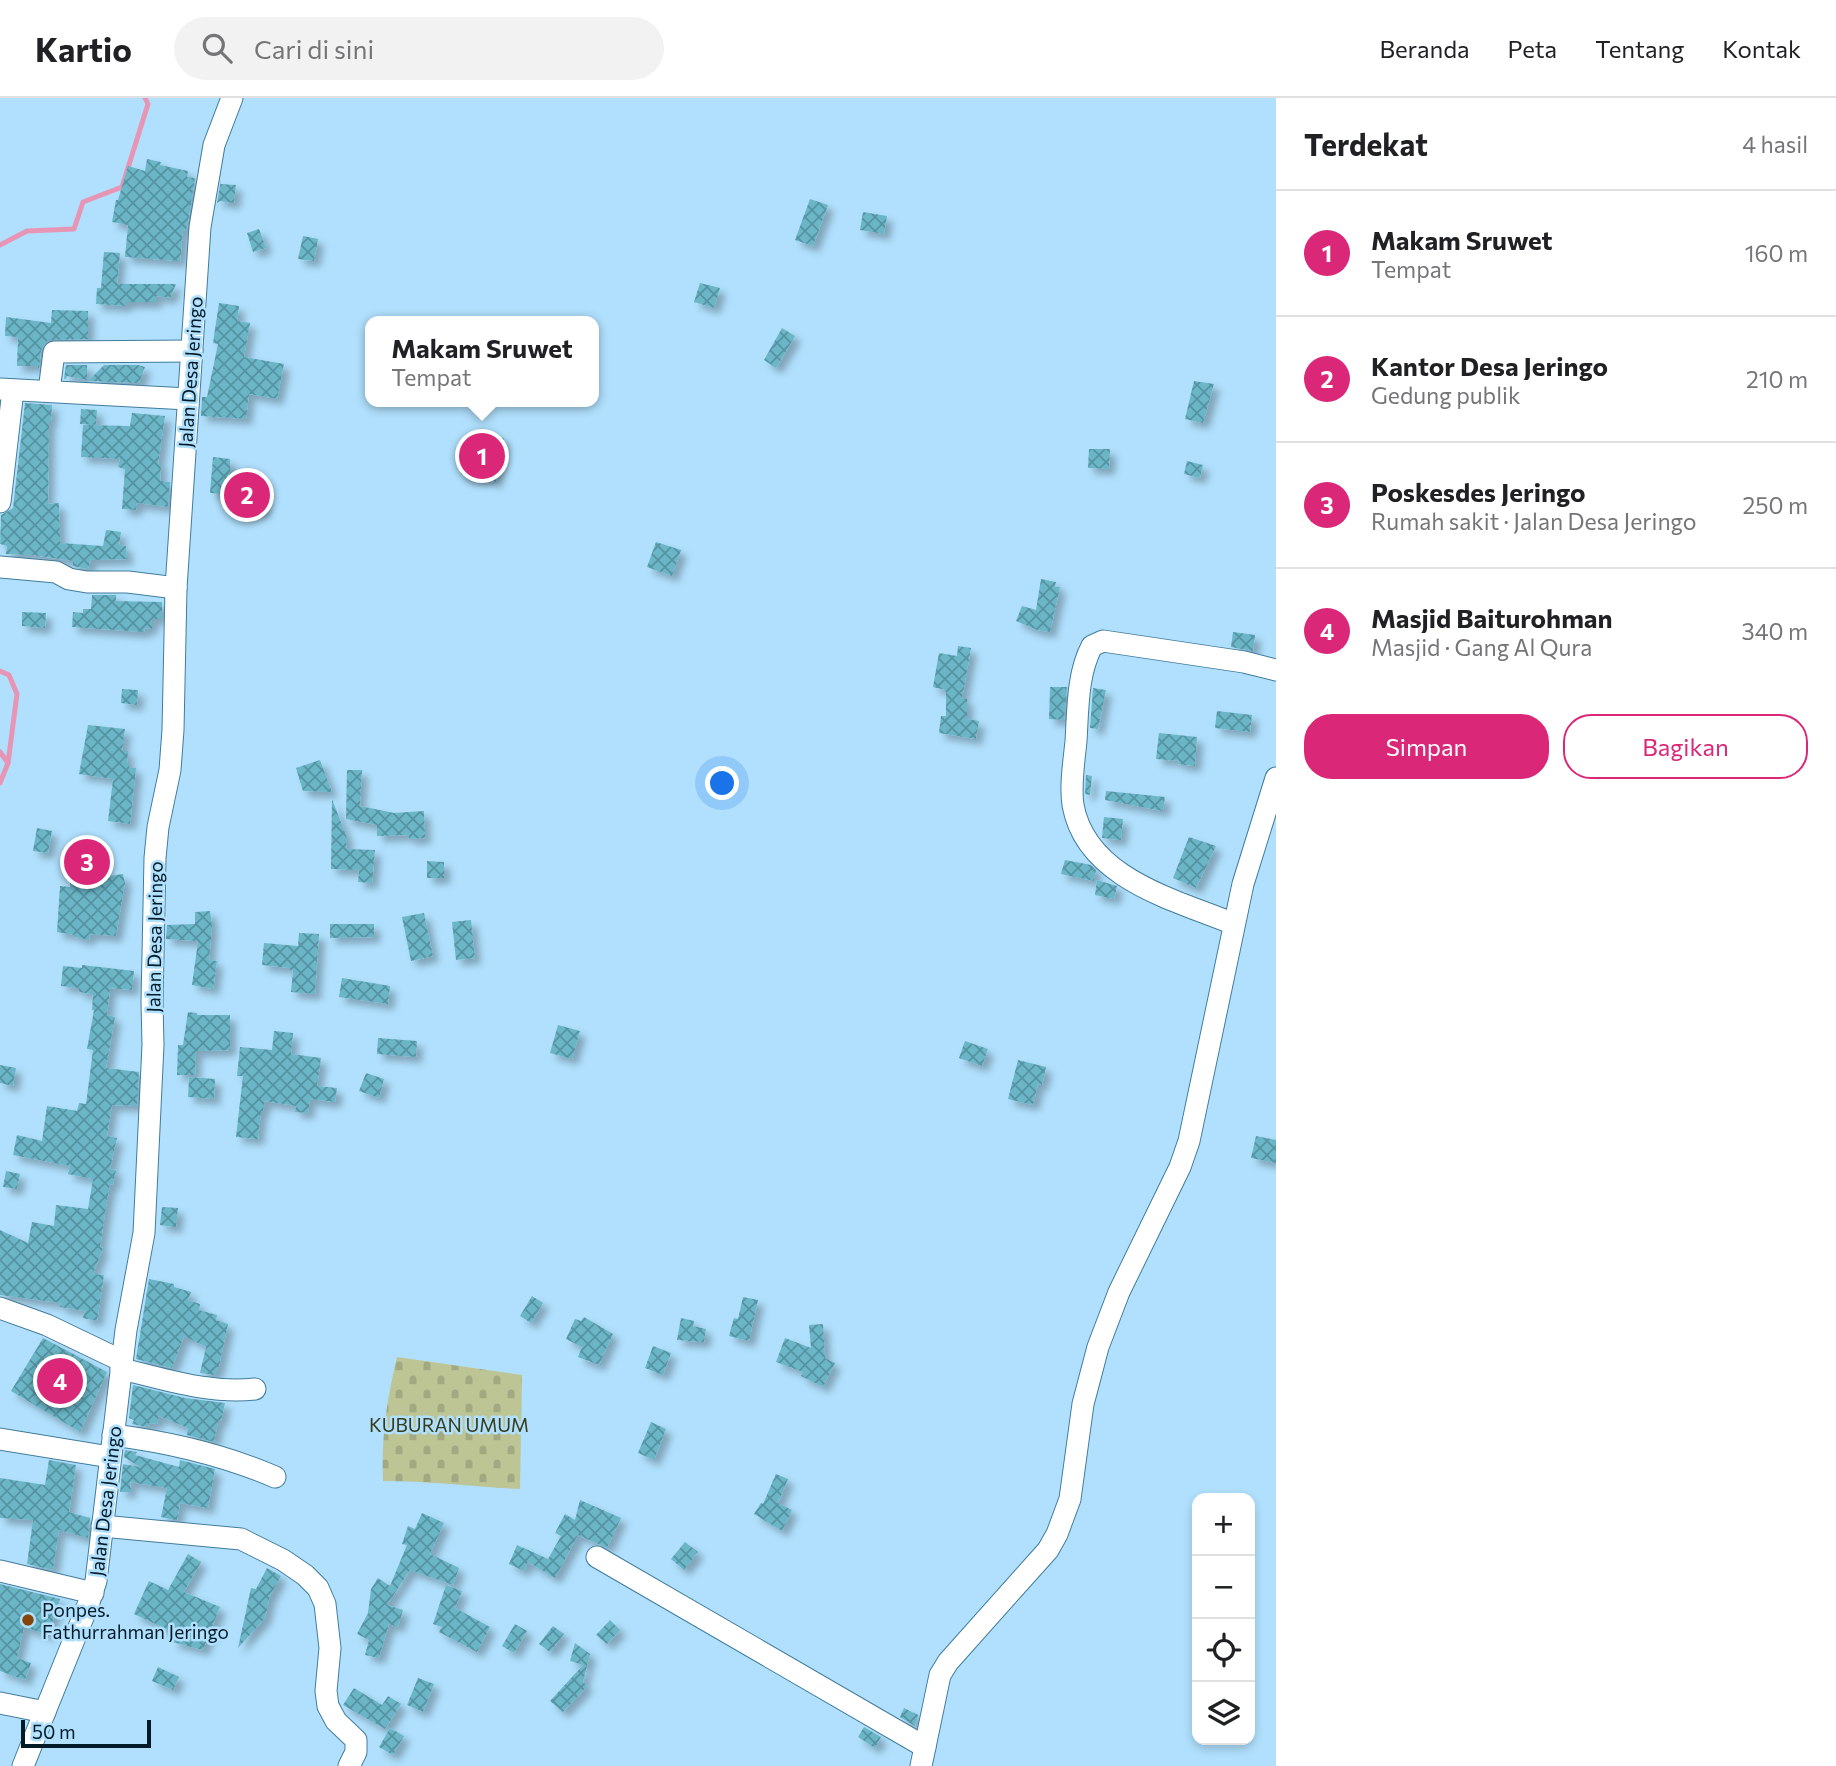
<!DOCTYPE html>
<html lang="id">
<meta charset="utf-8">
<style>
:root{--surface:#fff;--page:#f2f2f2;--text:#202124;--muted:#757577;--line:#e0e0e0;--accent:#db2777}
body{margin:0;font-family:Commissioner,sans-serif;background:var(--page);color:var(--text)}
.controls{position:absolute;right:21px;bottom:21px;display:grid;overflow:hidden;border-radius:14px;box-shadow:0 4px 10px #0003}
.controls button{width:63px;height:63px;display:grid;place-items:center;padding:0;border:0;border-bottom:2px solid var(--line);background:var(--surface);color:var(--text);font:35px sans-serif}
.scale{position:absolute;left:21px;bottom:18px;width:130px;box-sizing:border-box;padding-left:7px;border:4px solid #031b27;border-top:0;font-size:19px;line-height:24px;white-space:nowrap;color:#031b27;-webkit-text-stroke:5px #b0e0fd;paint-order:stroke}
.you{position:absolute;left:723px;top:686px;width:24px;height:24px;margin:-18px;border:5px solid #fff;border-radius:50%;background:#1a73e8;box-shadow:0 0 0 10px #1a73e833}
.badge{display:grid;place-items:center;width:46px;height:46px;border-radius:50%;background:var(--accent);color:#fff;font-size:23px;font-weight:700}
.pin{position:absolute;translate:-50% -50%;border:4px solid #fff;box-shadow:0 2px 7px #0006}
.popup{position:absolute;left:365px;top:218px;width:234px;height:91px;box-sizing:border-box;display:grid;place-content:center;border-radius:14px;background:var(--surface);filter:drop-shadow(0 2px 5px #0005);font-size:23px;white-space:nowrap;color:var(--muted)}
.popup b{font-size:26px;color:var(--text)}
.popup::after{content:'';position:absolute;left:50%;top:100%;margin-left:-14px;border:14px solid transparent;border-top-color:var(--surface)}
.list{margin:0;padding:0;list-style:none}
h2{display:flex;justify-content:space-between;align-items:center;height:91px;margin:0;padding:0 28px;font-size:30px}
h2 small{font-size:23px;font-weight:400;color:var(--muted)}
.list li{display:grid;grid-template-columns:46px 1fr auto;gap:21px;align-items:center;box-sizing:border-box;height:126px;padding:0 28px;border-top:2px solid var(--line)}
.list b{display:block;font-size:26px;white-space:nowrap}
.list p{margin:0;font-size:23px;white-space:nowrap;color:var(--muted)}
.list em{font-size:23px;font-style:normal;color:var(--muted)}
.actions{display:flex;gap:14px;padding:21px 28px}
.actions a{flex:1;padding:16px 0;border:2px solid var(--accent);border-radius:28px;text-align:center;font-size:24px;color:var(--accent)}
.actions .main{background:var(--accent);color:#fff}
.icon{flex:none;width:38px;height:38px;fill:none;stroke:currentColor;stroke-width:2;stroke-linecap:round;stroke-linejoin:round}
.map{position:relative;flex:none;width:1276px;height:1668px;overflow:hidden}
header{display:flex;align-items:center;gap:42px;box-sizing:border-box;height:98px;padding:0 35px;background:var(--surface);border-bottom:2px solid var(--line)}
header strong{font-size:33px}
nav{display:flex;gap:38px;margin-inline-start:auto;font-size:24px}
.search{width:490px;height:63px;background:var(--page);display:flex;align-items:center;gap:18px;box-sizing:border-box;padding:0 24px;border-radius:38px;color:var(--muted);font-size:26px}
main{display:flex}
aside{flex:1;background:var(--surface)}
.map>svg:first-child{display:block}
.cemetery{fill:url(#cemetery-stones)}
.lines{fill:none;stroke-linecap:round;stroke-linejoin:round}
.stream{stroke:#e795b5;stroke-width:5}
.building{fill:url(#building-cross-hatch);filter:url(#shadow)}
.street-casing{stroke:#417c9c;stroke-width:23}
.street{stroke:#fff;stroke-width:21}
.poi-dot{fill:#84440a;stroke:#b0e0fd;stroke-width:2.5}
.labels{text-anchor:middle;dominant-baseline:central;stroke-width:5;stroke-linejoin:round;paint-order:stroke}
.street-label{font-size:19px;fill:#031b27;stroke:#b0e0fd}
.park-label{font-size:19px;fill:#383c19;stroke:#b0e0fd}
.poi-label{font-size:19px;fill:#031b27;stroke:#b0e0fd;text-anchor:start}
</style>
<header>
<strong>Kartio</strong>
<div class="search"><svg class="icon" aria-label="search" viewBox="0 0 24 24"><circle cx="10" cy="10" r="6"/><path d="M15 15l6 6"/></svg>Cari di sini</div>
<nav><a>Beranda</a><a>Peta</a><a>Tentang</a><a>Kontak</a></nav>
</header>
<main>
<div class="map">
<svg width="1276" height="1668" viewBox="0 0 1276 1668">
<defs>
<pattern id="cemetery-stones" width="16" height="16" patternUnits="userSpaceOnUse" patternTransform="scale(1.75)"><rect width="16" height="16" fill="#bec595"/><path d="M2 7V4a2 2 0 0 1 4 0v3zM10 15v-3a2 2 0 0 1 4 0v3z" fill="#a2a980"/></pattern>
<pattern id="building-cross-hatch" width="8" height="8" patternUnits="userSpaceOnUse" patternTransform="scale(1.75)"><rect width="8" height="8" fill="#6ab6c7"/><path d="M0 0l8 8M0 8l8-8" fill="none" stroke="#5593a2"/></pattern>
<filter id="shadow"><feDropShadow dx="6" dy="6" stdDeviation="3.5" flood-color="#0004"/></filter>
</defs>
<rect width="100%" height="100%" fill="#b0e0fd"/>
<path class="cemetery" d="M 397,1259 L 522,1277 L 520,1391 C 474,1389 429,1383 383,1383 C 381,1340 387,1300 397,1259 Z"/>
<g class="lines">
<g class="stream">
<path d="M 0,147 L 27,133 L 74,131 L 83,104 L 122,89 L 148,6 L 145,0"/>
<path d="M 0,573 L 9,577 L 17,596 L 8,665 L 0,685"/>
<path d="M 0,654 L 8,665"/>
</g>
</g>
<g class="building">
<path d="M 147,61 L 161,64 L 160,67 L 188,73 L 187,79 L 195,80 L 187,130 L 183,133 L 180,163 L 125,159 L 128,127 L 112,124 L 116,102 L 118,102 L 128,68 L 145,73 Z"/>
<path d="M 221,82 L 221,86 L 236,87 L 234,105 L 220,103 L 217,105 Z"/>
<path d="M 810,101 L 828,107 L 813,148 L 795,142 Z"/>
<path d="M 863,114 L 887,118 L 884,136 L 860,132 Z"/>
<path d="M 259,131 L 266,150 L 253,154 L 247,135 Z"/>
<path d="M 303,138 L 318,141 L 314,163 L 298,161 Z"/>
<path d="M 104,154 L 120,155 L 117,186 L 176,186 L 170,200 L 156,198 L 156,204 L 126,204 L 126,208 L 96,206 L 97,190 L 101,190 Z"/>
<path d="M 700,185 L 720,190 L 714,210 L 694,204 Z"/>
<path d="M 219,205 L 239,208 L 237,223 L 250,225 L 244,259 L 284,266 L 277,301 L 249,296 L 246,321 L 201,318 L 202,299 L 207,299 L 218,246 L 213,245 Z"/>
<path d="M 52,212 L 88,213 L 88,241 L 48,242 L 41,252 L 39,271 L 37,268 L 17,268 L 18,239 L 5,238 L 6,219 L 51,225 Z"/>
<path d="M 782,230 L 795,238 L 776,270 L 764,262 Z"/>
<path d="M 66,267 L 87,267 L 87,282 L 67,278 L 66,281 L 64,281 Z"/>
<path d="M 104,267 L 138,267 L 145,269 L 139,285 L 88,283 Z"/>
<path d="M 1194,283 L 1214,286 L 1203,325 L 1185,321 Z"/>
<path d="M 25,305 L 52,307 L 51,323 L 49,323 L 48,406 L 59,405 L 60,445 L 103,448 L 106,432 L 121,434 L 119,447 L 126,448 L 127,461 L 91,462 L 88,471 L 73,468 L 73,463 L 33,457 L 6,456 L 7,448 L 0,446 L 1,417 L 13,410 Z"/>
<path d="M 81,311 L 97,312 L 96,327 L 80,326 Z"/>
<path d="M 132,315 L 165,318 L 158,366 L 161,366 L 160,383 L 170,384 L 168,409 L 137,405 L 136,412 L 122,411 L 125,371 L 118,369 L 120,361 L 81,359 L 83,327 L 130,328 Z"/>
<path d="M 467,335 L 504,340 L 496,384 L 461,376 Z"/>
<path d="M 1089,351 L 1110,351 L 1109,371 L 1088,370 Z"/>
<path d="M 213,359 L 230,361 L 230,380 L 265,382 L 264,414 L 236,414 L 236,397 L 210,395 Z"/>
<path d="M 1187,363 L 1203,367 L 1200,380 L 1184,376 Z"/>
<path d="M 656,444 L 681,452 L 672,478 L 647,469 Z"/>
<path d="M 1041,481 L 1056,484 L 1055,489 L 1060,489 L 1050,534 L 1037,532 L 1016,523 L 1022,508 L 1036,512 Z"/>
<path d="M 92,497 L 116,497 L 116,503 L 162,504 L 162,521 L 152,521 L 152,531 L 145,530 L 144,534 L 72,529 L 73,514 L 83,515 L 83,511 L 91,511 Z"/>
<path d="M 22,514 L 46,515 L 45,530 L 22,528 Z"/>
<path d="M 1233,534 L 1255,537 L 1253,553 L 1231,549 Z"/>
<path d="M 958,548 L 971,550 L 962,601 L 967,601 L 967,621 L 979,623 L 976,641 L 939,635 L 941,618 L 946,618 L 946,592 L 933,589 L 939,555 L 957,558 Z"/>
<path d="M 1050,589 L 1067,589 L 1064,622 L 1049,621 Z"/>
<path d="M 1093,590 L 1106,592 L 1098,631 L 1090,630 Z"/>
<path d="M 122,591 L 138,592 L 137,607 L 121,605 Z"/>
<path d="M 1217,613 L 1252,617 L 1250,634 L 1215,630 Z"/>
<path d="M 88,627 L 125,631 L 122,653 L 128,653 L 127,665 L 129,665 L 129,670 L 136,670 L 130,726 L 108,723 L 113,681 L 79,676 Z"/>
<path d="M 1159,635 L 1197,639 L 1195,668 L 1178,666 L 1179,663 L 1156,661 Z"/>
<path d="M 320,662 L 332,694 L 303,693 L 296,670 Z"/>
<path d="M 347,672 L 362,672 L 360,708 L 394,715 L 424,713 L 425,740 L 409,741 L 408,737 L 377,738 L 377,727 L 346,721 Z"/>
<path d="M 1086,677 L 1092,678 L 1090,697 L 1085,696 Z"/>
<path d="M 1106,693 L 1165,699 L 1163,713 L 1105,702 Z"/>
<path d="M 332,701 L 347,740 L 346,751 L 375,752 L 372,785 L 358,784 L 359,772 L 331,771 Z"/>
<path d="M 1104,719 L 1123,721 L 1121,742 L 1102,740 Z"/>
<path d="M 37,730 L 52,733 L 48,755 L 33,753 Z"/>
<path d="M 1189,739 L 1216,748 L 1196,790 L 1173,780 Z"/>
<path d="M 70,753 L 103,753 L 103,779 L 123,776 L 125,785 L 116,838 L 90,836 L 89,842 L 75,839 L 75,837 L 57,834 L 60,788 L 70,789 Z"/>
<path d="M 1065,762 L 1091,767 L 1096,772 L 1094,783 L 1061,776 Z"/>
<path d="M 427,763 L 444,764 L 444,780 L 427,780 Z"/>
<path d="M 1097,782 L 1117,788 L 1114,801 L 1095,797 Z"/>
<path d="M 210,813 L 212,828 L 209,862 L 217,863 L 213,891 L 192,887 L 198,843 L 166,841 L 167,827 L 195,826 L 195,814 Z"/>
<path d="M 424,815 L 433,858 L 411,863 L 402,819 Z"/>
<path d="M 471,822 L 475,860 L 456,862 L 452,824 Z"/>
<path d="M 330,826 L 374,826 L 374,839 L 330,840 Z"/>
<path d="M 299,835 L 319,836 L 315,896 L 291,894 L 293,872 L 290,872 L 290,870 L 262,867 L 264,845 L 298,848 Z"/>
<path d="M 82,867 L 134,873 L 132,892 L 110,890 L 107,917 L 115,919 L 106,970 L 139,974 L 137,1008 L 112,1007 L 107,1038 L 117,1040 L 110,1071 L 116,1072 L 113,1087 L 110,1086 L 105,1115 L 100,1149 L 103,1150 L 93,1176 L 104,1177 L 97,1223 L 83,1220 L 85,1213 L 60,1209 L 61,1205 L 0,1197 L 0,1132 L 28,1145 L 32,1124 L 54,1128 L 56,1107 L 88,1111 L 93,1081 L 68,1076 L 70,1068 L 13,1057 L 17,1037 L 42,1043 L 47,1008 L 77,1013 L 79,1005 L 86,1006 L 93,952 L 87,951 L 94,912 L 92,912 L 93,896 L 79,894 L 79,890 L 61,888 L 63,868 L 82,870 Z"/>
<path d="M 342,880 L 390,888 L 388,906 L 339,899 Z"/>
<path d="M 188,914 L 197,915 L 197,917 L 230,917 L 230,952 L 196,953 L 195,977 L 177,977 L 178,947 L 183,947 Z"/>
<path d="M 558,927 L 580,933 L 572,961 L 550,955 Z"/>
<path d="M 274,933 L 293,935 L 291,956 L 321,960 L 317,988 L 337,990 L 335,1004 L 310,1001 L 308,1015 L 295,1014 L 296,1008 L 265,1003 L 263,1013 L 261,1013 L 258,1041 L 236,1039 L 243,978 L 237,978 L 240,949 L 272,952 Z"/>
<path d="M 378,940 L 417,943 L 416,959 L 377,956 Z"/>
<path d="M 965,943 L 988,951 L 982,968 L 959,960 Z"/>
<path d="M 1018,962 L 1046,969 L 1042,987 L 1038,986 L 1033,1007 L 1008,1001 Z"/>
<path d="M 0,967 L 16,970 L 13,988 L 0,985 Z"/>
<path d="M 366,975 L 384,981 L 379,1000 L 359,993 Z"/>
<path d="M 189,979 L 215,981 L 214,1001 L 188,999 Z"/>
<path d="M 1256,1038 L 1276,1042 L 1276,1065 L 1251,1060 Z"/>
<path d="M 6,1073 L 20,1076 L 17,1091 L 3,1089 Z"/>
<path d="M 162,1109 L 178,1110 L 176,1129 L 160,1127 Z"/>
<path d="M 149,1181 L 174,1186 L 174,1189 L 191,1194 L 188,1202 L 200,1206 L 199,1212 L 217,1217 L 216,1222 L 228,1226 L 219,1268 L 214,1277 L 200,1275 L 206,1249 L 184,1238 L 172,1270 L 136,1261 Z"/>
<path d="M 532,1198 L 543,1205 L 531,1225 L 520,1218 Z"/>
<path d="M 743,1199 L 758,1202 L 749,1243 L 729,1238 L 734,1220 L 738,1221 Z"/>
<path d="M 584,1219 L 613,1236 L 599,1267 L 578,1259 L 582,1249 L 566,1241 L 575,1221 L 581,1223 Z"/>
<path d="M 681,1220 L 694,1223 L 693,1228 L 706,1231 L 704,1244 L 677,1242 Z"/>
<path d="M 823,1226 L 825,1260 L 835,1265 L 823,1289 L 801,1278 L 803,1274 L 776,1264 L 785,1240 L 811,1250 L 809,1227 Z"/>
<path d="M 43,1240 L 107,1274 L 80,1334 L 11,1293 Z"/>
<path d="M 653,1248 L 671,1255 L 663,1277 L 645,1270 Z"/>
<path d="M 133,1287 L 185,1300 L 225,1305 L 221,1323 L 218,1323 L 214,1344 L 187,1337 L 188,1330 L 159,1318 L 157,1326 L 149,1325 L 148,1329 L 132,1326 L 134,1322 L 129,1320 Z"/>
<path d="M 651,1324 L 666,1331 L 654,1362 L 638,1355 Z"/>
<path d="M 125,1352 L 137,1354 L 135,1357 L 179,1369 L 180,1362 L 215,1371 L 208,1410 L 180,1405 L 177,1422 L 170,1421 L 161,1419 L 167,1390 L 130,1384 L 131,1394 L 120,1394 L 123,1366 L 140,1369 L 124,1359 Z"/>
<path d="M 49,1362 L 76,1367 L 69,1414 L 90,1420 L 88,1440 L 59,1432 L 53,1472 L 27,1466 L 33,1422 L 0,1420 L 0,1380 L 45,1387 Z"/>
<path d="M 776,1376 L 788,1381 L 778,1405 L 792,1412 L 782,1433 L 754,1416 L 761,1405 L 763,1406 Z"/>
<path d="M 580,1402 L 621,1420 L 607,1450 L 578,1437 L 555,1480 L 528,1464 L 524,1473 L 509,1466 L 517,1447 L 548,1461 L 561,1438 L 555,1435 L 565,1416 L 575,1422 Z"/>
<path d="M 422,1415 L 444,1425 L 430,1456 L 459,1470 L 453,1487 L 410,1472 L 387,1507 L 403,1512 L 398,1529 L 389,1526 L 379,1560 L 365,1557 L 369,1542 L 357,1536 L 368,1515 L 371,1491 L 378,1480 L 390,1488 L 407,1447 L 402,1446 L 408,1428 L 415,1431 Z"/>
<path d="M 685,1444 L 698,1454 L 684,1472 L 671,1461 Z"/>
<path d="M 188,1456 L 201,1464 L 184,1494 L 220,1509 L 203,1552 L 172,1544 L 175,1535 L 134,1516 L 149,1483 L 168,1492 Z"/>
<path d="M 267,1470 L 281,1478 L 270,1498 L 265,1520 L 238,1550 L 251,1490 L 256,1491 Z"/>
<path d="M 0,1486 L 60,1501 L 48,1537 L 24,1529 L 17,1560 L 31,1565 L 25,1582 L 0,1573 Z"/>
<path d="M 446,1487 L 462,1493 L 455,1510 L 490,1529 L 477,1554 L 439,1534 L 442,1529 L 433,1526 Z"/>
<path d="M 610,1522 L 620,1532 L 607,1546 L 596,1537 Z"/>
<path d="M 515,1526 L 527,1533 L 514,1555 L 502,1548 Z"/>
<path d="M 553,1528 L 564,1536 L 550,1554 L 539,1546 Z"/>
<path d="M 575,1545 L 590,1556 L 583,1584 L 587,1588 L 563,1614 L 550,1603 L 583,1567 L 570,1563 Z"/>
<path d="M 158,1569 L 179,1579 L 173,1592 L 152,1583 Z"/>
<path d="M 418,1580 L 434,1586 L 423,1614 L 407,1607 Z"/>
<path d="M 354,1590 L 382,1607 L 388,1598 L 401,1606 L 385,1631 L 343,1607 Z"/>
<path d="M 904,1610 L 918,1617 L 915,1628 L 900,1619 Z"/>
<path d="M 864,1629 L 881,1639 L 875,1650 L 858,1639 Z"/>
<path d="M 390,1630 L 404,1638 L 393,1657 L 379,1649 Z"/>
</g>
<g class="lines">
<defs>
<g id="street">
<path d="M 0,291 L 188,301"/>
<path d="M 49,293 L 54,254 L 192,253"/>
<path d="M 0,404 L 13,292"/>
<path d="M 0,469 L 56,474 L 69,481 L 87,484 L 128,484 L 176,490"/>
<path d="M 1234,826 C 1176,802 1086,781 1073,707 C 1070,687 1074,664 1076,643 C 1078,612 1077,576 1092,548 L 1103,543 L 1244,564 L 1276,572"/>
<path d="M 0,1210 L 47,1227 L 122,1263"/>
<path d="M 121,1271 C 166,1281 208,1296 255,1291"/>
<path d="M 113,1337 C 168,1344 224,1357 275,1379"/>
<path d="M 0,1341 L 110,1359"/>
<path d="M 102,1428 L 241,1441 L 283,1462 L 305,1477 L 318,1490 L 325,1506 L 330,1550 L 326,1593 L 328,1608 L 336,1623 L 356,1642 L 356,1654 L 349,1668"/>
<path d="M 597,1459 L 925,1649"/>
<path d="M 0,1473 L 93,1495"/>
<path d="M 0,1605 L 45,1614"/>
<path d="M 23,1668 L 88,1507 L 96,1483 L 126,1232 L 144,1135 L 153,947 L 152,904 L 155,760 L 158,729 L 170,672 L 173,632 L 176,490 L 200,129 L 214,47 L 232,0"/>
<path d="M 921,1668 L 940,1577 L 948,1564 L 1048,1452 L 1057,1436 L 1070,1401 L 1083,1306 L 1098,1249 L 1119,1194 L 1180,1069 L 1189,1043 L 1243,786 L 1276,680"/>
</g>
</defs>
<use href="#street" class="street-casing"/>
<use href="#street" class="street"/>
</g>
<circle class="poi-dot" cx="28" cy="1522" r="7"/>
<g class="labels">
<g class="street-label">
<text transform="translate(190 274) rotate(-86)">Jalan Desa Jeringo</text>
<text transform="translate(154 839) rotate(-89)">Jalan Desa Jeringo</text>
<text transform="translate(105 1403) rotate(-83)">Jalan Desa Jeringo</text>
</g>
<g class="park-label">
<text x="449" y="1326">KUBURAN UMUM</text>
</g>
<g class="poi-label">
<text x="42" y="1511">Ponpes.<tspan x="42" dy="22">Fathurrahman Jeringo</tspan></text>
</g>
</g>
</svg>
<div class="controls">
<button>+</button>
<button>−</button>
<button><svg class="icon" aria-label="locate" viewBox="0 0 24 24"><circle cx="12" cy="12" r="6"/><path d="M12 2v4M12 18v4M2 12h4M18 12h4"/></svg></button>
<button><svg class="icon" aria-label="layers" viewBox="0 0 24 24"><path d="M12 4l9 5-9 5-9-5zM3 14l9 5 9-5"/></svg></button>
</div>
<div class="scale">50 m</div>
<div class="you"></div>
<div class="pin badge" style="left:482px;top:358px">1</div>
<div class="popup"><b>Makam Sruwet</b>Tempat</div>
<div class="pin badge" style="left:247px;top:397px">2</div>
<div class="pin badge" style="left:87px;top:764px">3</div>
<div class="pin badge" style="left:60px;top:1283px">4</div>
</div>
<aside>
<h2>Terdekat<small>4 hasil</small></h2>
<ul class="list">
<li><span class="badge">1</span><div><b>Makam Sruwet</b><p>Tempat</p></div><em>160 m</em></li>
<li><span class="badge">2</span><div><b>Kantor Desa Jeringo</b><p>Gedung publik</p></div><em>210 m</em></li>
<li><span class="badge">3</span><div><b>Poskesdes Jeringo</b><p>Rumah sakit · Jalan Desa Jeringo</p></div><em>250 m</em></li>
<li><span class="badge">4</span><div><b>Masjid Baiturohman</b><p>Masjid · Gang Al Qura</p></div><em>340 m</em></li>
</ul>
<div class="actions"><a class="main">Simpan</a><a>Bagikan</a></div>
</aside>
</main>
